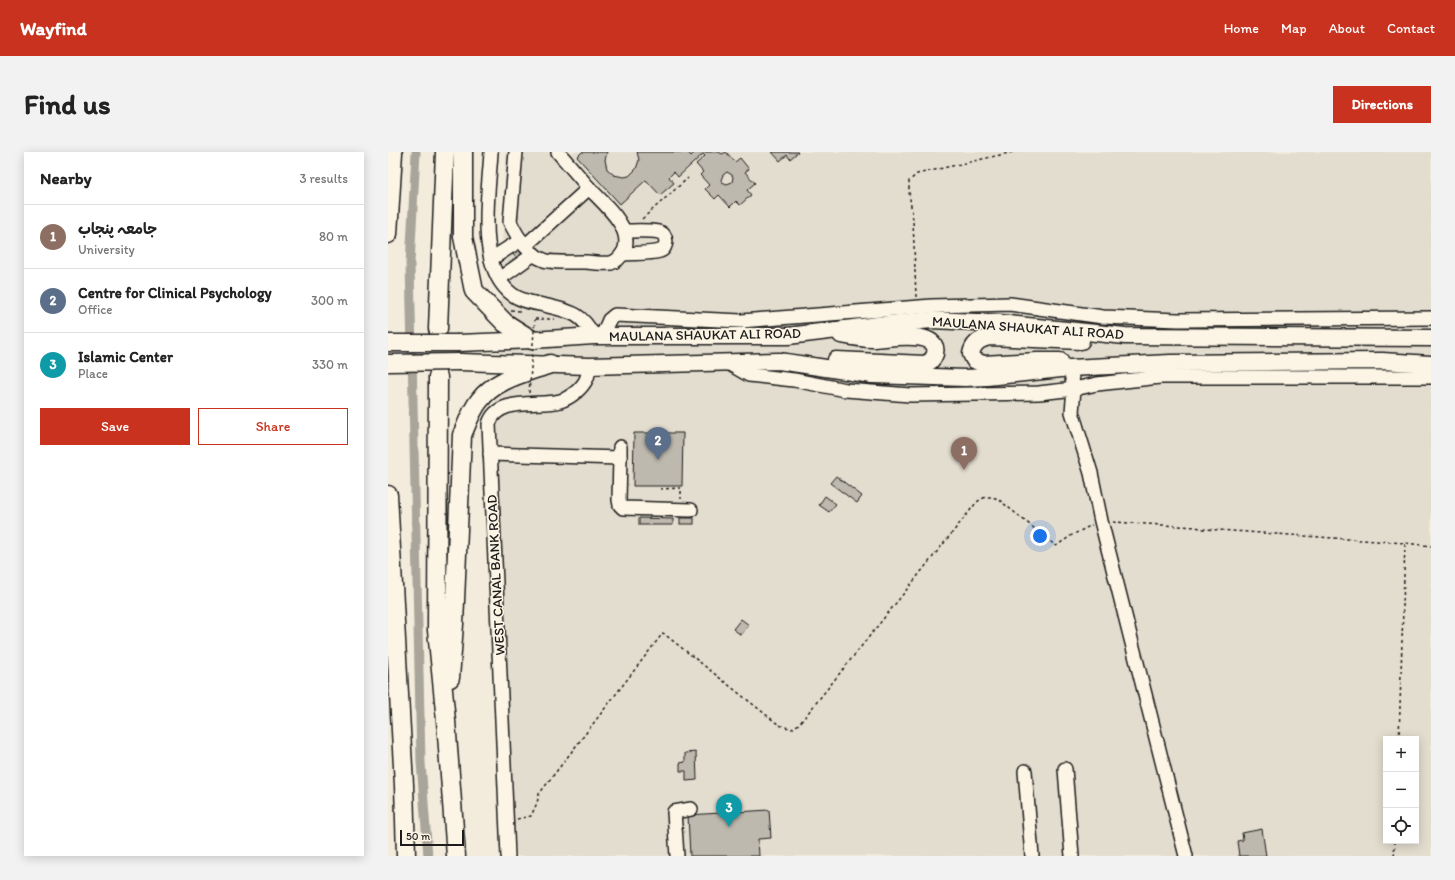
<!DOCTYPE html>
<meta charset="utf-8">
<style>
:root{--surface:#fff;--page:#f2f2f2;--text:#222;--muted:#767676;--line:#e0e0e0;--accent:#c8321e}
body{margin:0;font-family:Itim,"Playpen Sans Arabic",sans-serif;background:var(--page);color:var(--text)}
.controls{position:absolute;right:12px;bottom:12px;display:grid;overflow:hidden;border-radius:0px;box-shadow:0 2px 10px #0003}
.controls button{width:36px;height:36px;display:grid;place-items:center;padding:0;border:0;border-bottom:1px solid var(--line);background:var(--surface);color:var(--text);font:20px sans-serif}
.scale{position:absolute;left:12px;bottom:10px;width:64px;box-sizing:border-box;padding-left:4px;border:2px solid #1c1c1c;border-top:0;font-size:11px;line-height:14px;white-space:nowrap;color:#1c1c1c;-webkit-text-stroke:3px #fcf5e5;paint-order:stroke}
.you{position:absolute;left:652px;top:384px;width:14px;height:14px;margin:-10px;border:3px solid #fff;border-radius:50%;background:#1a73e8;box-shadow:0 0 0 6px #1a73e833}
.badge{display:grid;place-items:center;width:26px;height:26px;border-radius:50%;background:var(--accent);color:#fff;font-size:13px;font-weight:700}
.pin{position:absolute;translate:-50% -33px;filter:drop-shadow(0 1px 2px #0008)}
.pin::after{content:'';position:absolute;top:21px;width:14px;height:12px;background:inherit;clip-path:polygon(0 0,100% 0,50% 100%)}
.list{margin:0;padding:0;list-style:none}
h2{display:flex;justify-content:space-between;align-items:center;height:52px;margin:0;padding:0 16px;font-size:17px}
h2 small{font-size:13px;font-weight:400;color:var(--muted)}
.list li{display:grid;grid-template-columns:26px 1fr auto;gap:12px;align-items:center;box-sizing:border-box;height:64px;padding:0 16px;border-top:1px solid var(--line)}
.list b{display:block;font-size:15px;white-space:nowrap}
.list p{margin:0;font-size:13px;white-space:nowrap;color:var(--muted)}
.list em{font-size:13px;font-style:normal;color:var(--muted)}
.actions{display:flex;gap:8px;padding:12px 16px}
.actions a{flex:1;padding:9px 0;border:1px solid var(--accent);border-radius:0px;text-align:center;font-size:14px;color:var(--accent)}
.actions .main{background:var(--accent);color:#fff}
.icon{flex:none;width:22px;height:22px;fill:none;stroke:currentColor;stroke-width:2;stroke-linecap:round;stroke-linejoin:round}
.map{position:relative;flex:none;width:1043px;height:704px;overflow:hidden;border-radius:0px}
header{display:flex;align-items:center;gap:24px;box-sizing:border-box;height:56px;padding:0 20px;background:var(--accent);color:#fff}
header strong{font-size:19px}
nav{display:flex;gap:22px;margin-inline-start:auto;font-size:14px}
.intro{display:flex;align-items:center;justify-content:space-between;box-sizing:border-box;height:96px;padding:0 24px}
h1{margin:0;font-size:28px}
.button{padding:10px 18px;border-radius:0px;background:var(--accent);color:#fff;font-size:14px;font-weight:700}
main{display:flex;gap:24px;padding:0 24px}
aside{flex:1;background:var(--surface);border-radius:0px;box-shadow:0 2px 10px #0003}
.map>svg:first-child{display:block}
.built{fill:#e3ddcf;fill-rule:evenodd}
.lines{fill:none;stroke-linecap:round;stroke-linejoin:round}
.canal{stroke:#aaa59b;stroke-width:9}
.building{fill:#beb9ae;stroke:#1c1c1c;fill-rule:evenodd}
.minor-casing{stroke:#1c1c1c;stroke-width:16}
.major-casing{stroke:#1c1c1c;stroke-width:19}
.highway-casing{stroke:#1c1c1c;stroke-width:21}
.path{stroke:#1c1c1c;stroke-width:1.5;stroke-dasharray:3 3;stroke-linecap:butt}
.minor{stroke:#fcf5e5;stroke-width:13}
.major{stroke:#fcf5e5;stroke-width:16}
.highway{stroke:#fcf5e5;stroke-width:18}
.major-bridge-casing{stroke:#1c1c1c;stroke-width:19;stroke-linecap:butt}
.path-bridge{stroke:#1c1c1c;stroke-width:1.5;stroke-dasharray:3 3;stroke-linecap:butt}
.major-bridge{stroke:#fcf5e5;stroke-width:16}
.labels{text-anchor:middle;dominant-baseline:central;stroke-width:3;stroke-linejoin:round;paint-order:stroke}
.street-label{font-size:14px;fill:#1c1c1c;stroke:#fcf5e5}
</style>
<header>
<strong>Wayfind</strong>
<nav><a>Home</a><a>Map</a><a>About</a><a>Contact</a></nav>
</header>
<div class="intro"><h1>Find us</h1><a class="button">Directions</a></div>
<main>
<aside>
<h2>Nearby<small>3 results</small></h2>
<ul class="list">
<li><span class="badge" style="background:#8d6e63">1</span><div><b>جامعہ پنجاب</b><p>University</p></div><em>80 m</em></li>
<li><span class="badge" style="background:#5c6f8a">2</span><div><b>Centre for Clinical Psychology</b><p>Office</p></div><em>300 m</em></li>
<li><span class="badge" style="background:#0f9aa8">3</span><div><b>Islamic Center</b><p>Place</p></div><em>330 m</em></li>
</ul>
<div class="actions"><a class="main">Save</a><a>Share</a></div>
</aside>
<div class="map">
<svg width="1043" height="704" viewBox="0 0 1043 704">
<rect width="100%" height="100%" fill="#f3ecdd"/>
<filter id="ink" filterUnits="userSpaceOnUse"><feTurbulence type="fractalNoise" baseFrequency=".025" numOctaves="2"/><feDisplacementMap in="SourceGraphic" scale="8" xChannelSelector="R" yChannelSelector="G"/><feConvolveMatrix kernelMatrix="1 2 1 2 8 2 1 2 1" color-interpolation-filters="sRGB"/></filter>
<g filter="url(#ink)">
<path class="built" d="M 118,0 L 1043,0 L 1043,704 L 129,704 L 125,668 L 111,443 L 107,267 ZM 998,587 L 1028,587 L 1028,689 L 998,689 Z"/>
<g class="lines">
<path class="canal" d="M 28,0 L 22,112 L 33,610 L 40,704"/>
</g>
<g class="building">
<path d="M 194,0 L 219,0 L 217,8 L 219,17 L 226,23 L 236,25 L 241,24 L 248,17 L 251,8 L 249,0 L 300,0 L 303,4 L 307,0 L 331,0 L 334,2 L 338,0 L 347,10 L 352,6 L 361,17 L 357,20 L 367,31 L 359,38 L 363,43 L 352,53 L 348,49 L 342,55 L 331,43 L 327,47 L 317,37 L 321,33 L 312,23 L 315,20 L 308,12 L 317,4 L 315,2 L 290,25 L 286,20 L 281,25 L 286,31 L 272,43 L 258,28 L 232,52 L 189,5 ZM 339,20 L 344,23 L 345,25 L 344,30 L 339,32 L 334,30 L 333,28 L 335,23 Z"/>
<path d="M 384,0 L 410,0 L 402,7 L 399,3 L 392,9 Z"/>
<path d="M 130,95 L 135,101 L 129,107 L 124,101 Z"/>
<path d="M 246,281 L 295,281 L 294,334 L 245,334 Z"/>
<path d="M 448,324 L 474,344 L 469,351 L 442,331 Z"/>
<path d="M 437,344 L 448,352 L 441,360 L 431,353 Z"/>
<path d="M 251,366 L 285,367 L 285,373 L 251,373 Z"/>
<rect x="292" y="366" width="14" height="6"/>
<path d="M 353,467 L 361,473 L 353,483 L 345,477 Z"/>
<path d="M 308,600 L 309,628 L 298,629 L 298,619 L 292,619 L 292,611 L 297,610 L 297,601 Z"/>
<path d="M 381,658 L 383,686 L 370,687 L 371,704 L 302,704 L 300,663 Z"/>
<path d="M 874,677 L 878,704 L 851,704 L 849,689 L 855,688 L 854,681 Z"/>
</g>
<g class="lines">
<defs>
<g id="minor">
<path d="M 103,0 C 101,40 87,116 125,143 C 135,150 148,151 160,154 C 184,160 193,161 206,184"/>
<path d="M 128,0 L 122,70 C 129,84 139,102 156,108 C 162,111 189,110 198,110 C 206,111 215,112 223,111 C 229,109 233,105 236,99 C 246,76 215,51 201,36"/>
<path d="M 137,94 L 201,36 L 170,0"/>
<path d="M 234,102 C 244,101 263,102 272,99 C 280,96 280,82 271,80 C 260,78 247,79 236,79"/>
<path d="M 103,107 L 133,88"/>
<path d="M 111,127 L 146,102"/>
<path d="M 214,184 L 221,168 L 227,163 L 353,169 L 544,154 L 622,152 L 715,165 L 790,168 L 1043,166"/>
<path d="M 340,211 L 361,223 L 406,228 L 458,238 L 522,243 L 651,241 L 686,237 L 709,232 L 772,225 L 1043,225"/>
<path d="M 682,216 L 686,237 L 684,260 L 703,321 L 713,369 L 798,704"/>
<path d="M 102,302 L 232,306 L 232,295"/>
<path d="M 232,306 L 231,348 L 232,353 L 235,356 L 303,358"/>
<path d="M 677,617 L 684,704"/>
<path d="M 637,619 L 644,704"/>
<path d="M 120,704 L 101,272 C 109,244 151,255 172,249 C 179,247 183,244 188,240 C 197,232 201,225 201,214"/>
<path d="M 289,704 L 286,660 L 303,657"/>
</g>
<g id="major">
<path d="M 70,191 L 144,188 L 206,184 L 400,184 L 490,173 L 544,168 L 611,171 L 737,184 L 1043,186"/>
<path d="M 448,208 L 536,212 C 541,211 545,208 547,202 C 553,176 497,187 484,187 C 474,187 463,185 453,183"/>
<path d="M 672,209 L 649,209 L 595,212 L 586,208 L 583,202 C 585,191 592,187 602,185 L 693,189"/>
<path d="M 72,210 L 201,214 L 391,209 L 484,223 L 577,226 L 599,225 L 682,216 L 782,211 L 994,209 L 1043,212"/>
</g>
<g id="highway">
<path d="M 75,0 L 75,85 L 86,139 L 117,171 L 144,188"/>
<path d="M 0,82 L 5,0"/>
<path d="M 50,177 L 57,0"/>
<path d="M 50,225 L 49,478 L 58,569 L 68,704"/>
<path d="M 0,343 L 16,633 L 18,704"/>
<path d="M 62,526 L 66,472 L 74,283 C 79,272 83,259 91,249 C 107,227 137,221 162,212"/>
</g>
</defs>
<use href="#minor" class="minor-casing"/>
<use href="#major" class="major-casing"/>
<use href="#highway" class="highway-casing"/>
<g class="path">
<path d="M 254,67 L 300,26"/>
<path d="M 528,145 L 525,68 L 521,40 L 521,29 L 529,22 L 625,0"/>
<path d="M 123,158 L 132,159"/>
<path d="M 147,167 L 166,167"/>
<path d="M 272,337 L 293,336 L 293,347"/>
<path d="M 725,370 L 808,375 L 816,377 L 1017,391 L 1043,394"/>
<path d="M 1011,587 L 1017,391"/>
<path d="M 129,667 L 143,664 L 149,651 L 151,642 L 275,481 L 391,573 L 404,577 L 412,571 L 588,351 C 595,345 601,343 610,347 L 668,394 L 684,383 L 704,373"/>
<path d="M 1006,704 L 1007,689"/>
</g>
<use href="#minor" class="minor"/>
<use href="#major" class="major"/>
<use href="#highway" class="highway"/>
<defs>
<g id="major-bridge">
<path d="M 0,191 L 70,191"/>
<path d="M 0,211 L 72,210"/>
</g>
</defs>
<use href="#major-bridge" class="major-bridge-casing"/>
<path class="path-bridge" d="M 141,241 L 147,167"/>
<use href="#major-bridge" class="major-bridge"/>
</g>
</g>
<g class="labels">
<g class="street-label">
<text transform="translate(640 176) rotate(4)">MAULANA SHAUKAT ALI ROAD</text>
<text transform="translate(317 183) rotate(-1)">MAULANA SHAUKAT ALI ROAD</text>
<text transform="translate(108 423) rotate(-93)">WEST CANAL BANK ROAD</text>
</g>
</g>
</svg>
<div class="controls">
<button>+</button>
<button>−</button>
<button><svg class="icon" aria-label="locate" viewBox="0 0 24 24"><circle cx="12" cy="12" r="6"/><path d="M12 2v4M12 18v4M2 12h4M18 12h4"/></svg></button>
</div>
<div class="scale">50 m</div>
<div class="you"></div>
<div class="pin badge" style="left:576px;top:318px;background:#8d6e63">1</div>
<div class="pin badge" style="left:270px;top:308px;background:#5c6f8a">2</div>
<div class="pin badge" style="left:341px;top:675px;background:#0f9aa8">3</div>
</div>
</main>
